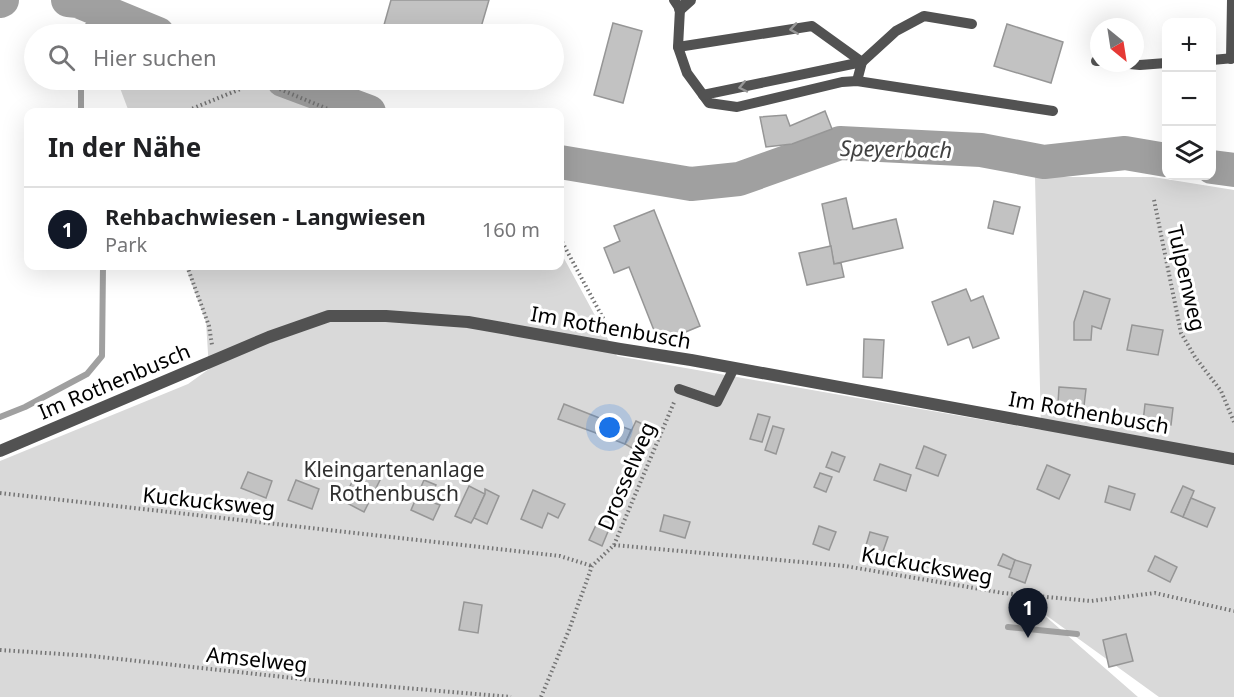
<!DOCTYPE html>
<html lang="de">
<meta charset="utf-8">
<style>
:root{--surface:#fff;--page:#f2f2f2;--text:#202124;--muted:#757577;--line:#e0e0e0;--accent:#111827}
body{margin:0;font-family:"Noto Sans",sans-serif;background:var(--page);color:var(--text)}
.controls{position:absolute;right:18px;top:18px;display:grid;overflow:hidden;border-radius:12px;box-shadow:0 6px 24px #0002}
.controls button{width:54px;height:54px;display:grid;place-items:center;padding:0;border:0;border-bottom:2px solid var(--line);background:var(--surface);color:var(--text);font:30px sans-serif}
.compass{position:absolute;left:1090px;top:18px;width:54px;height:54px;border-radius:50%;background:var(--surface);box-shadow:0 6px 24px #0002;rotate:150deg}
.you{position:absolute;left:610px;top:428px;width:21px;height:21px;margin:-15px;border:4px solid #fff;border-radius:50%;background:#1a73e8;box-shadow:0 0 0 9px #1a73e833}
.badge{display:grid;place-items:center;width:39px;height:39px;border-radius:50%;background:var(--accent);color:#fff;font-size:20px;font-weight:700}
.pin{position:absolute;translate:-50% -50px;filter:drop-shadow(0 2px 3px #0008)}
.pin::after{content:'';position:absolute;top:32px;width:21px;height:18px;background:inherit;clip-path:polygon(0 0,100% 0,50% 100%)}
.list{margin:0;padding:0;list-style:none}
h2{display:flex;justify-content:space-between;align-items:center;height:78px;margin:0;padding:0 24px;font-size:26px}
h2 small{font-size:20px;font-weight:400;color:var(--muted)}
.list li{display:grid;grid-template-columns:39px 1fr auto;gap:18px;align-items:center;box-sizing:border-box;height:84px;padding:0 24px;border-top:2px solid var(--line)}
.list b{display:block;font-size:22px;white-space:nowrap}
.list p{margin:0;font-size:20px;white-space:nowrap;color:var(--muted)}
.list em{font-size:20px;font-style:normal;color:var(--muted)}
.icon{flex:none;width:33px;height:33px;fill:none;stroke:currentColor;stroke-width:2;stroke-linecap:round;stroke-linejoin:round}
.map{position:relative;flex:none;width:1234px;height:697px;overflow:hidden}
.search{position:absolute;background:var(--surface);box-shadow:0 6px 24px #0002;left:24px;top:24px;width:540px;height:66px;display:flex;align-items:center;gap:15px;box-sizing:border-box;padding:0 21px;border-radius:33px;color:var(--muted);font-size:22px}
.panel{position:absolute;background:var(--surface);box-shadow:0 6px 24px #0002;left:24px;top:108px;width:540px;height:162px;border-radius:12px}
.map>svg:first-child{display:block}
.green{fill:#d9d9d9}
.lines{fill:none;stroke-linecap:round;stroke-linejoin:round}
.stream{stroke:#a0a0a0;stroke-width:6}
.river{stroke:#a0a0a0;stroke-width:34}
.building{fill:#c2c2c2;stroke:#969696;stroke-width:1.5}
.path{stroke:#747474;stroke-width:4;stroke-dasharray:1.5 3;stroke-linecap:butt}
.service{stroke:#525252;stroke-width:10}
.minor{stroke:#525252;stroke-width:12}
.oneway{stroke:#979797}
.labels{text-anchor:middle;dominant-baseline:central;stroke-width:6;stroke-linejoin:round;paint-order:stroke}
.street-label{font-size:21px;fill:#000;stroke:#fff}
.park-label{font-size:21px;fill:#303030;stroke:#fff}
.water-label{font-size:22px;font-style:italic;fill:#414141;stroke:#fff}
</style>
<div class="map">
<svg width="1234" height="697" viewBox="0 0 1234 697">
<rect width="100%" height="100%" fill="#fff"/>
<g class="green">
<path d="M 117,80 L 244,80 L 325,112 L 129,112 Z"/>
<path d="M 1035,177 L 1153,177 L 1234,190 L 1234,697 L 1159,697 L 1036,608 L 1138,697 L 0,697 L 0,461 L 188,384 L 209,369 L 206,322 L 185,266 L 560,266 L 560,251 L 617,356 L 1041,430 Z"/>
</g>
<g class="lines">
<g class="stream">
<path d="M 81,34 L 81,32 L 102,11"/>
<path d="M 81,80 L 81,112"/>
<path d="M 0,417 L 25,407 L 87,374 L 102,356 L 103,266"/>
<path d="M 1008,627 L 1077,634"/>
</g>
<g class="river">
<path d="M 68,0 L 78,1 L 158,34"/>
<path d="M 0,1 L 2,0"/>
<path d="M 283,80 L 369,112"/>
<path d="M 560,162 L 691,184 L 739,179 L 840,143 L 981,150 L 1044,162 L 1125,153 L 1166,160"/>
<path d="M 1212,167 L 1234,170"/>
</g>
</g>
<g class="building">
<path d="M 391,0 L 489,0 L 479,34 L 416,34 L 384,25 Z"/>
<path d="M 613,23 L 642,31 L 623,103 L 594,95 Z"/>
<path d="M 1007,24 L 1063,42 L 1051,83 L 994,66 Z"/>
<path d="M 825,111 L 832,129 L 792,144 L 766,147 L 760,117 L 786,115 L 790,126 Z"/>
<path d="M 846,198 L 853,229 L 896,219 L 903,248 L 834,264 L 822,204 Z"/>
<path d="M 994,201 L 1020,207 L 1013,234 L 988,228 Z"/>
<path d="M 654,210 L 700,326 L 659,343 L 629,267 L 614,273 L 604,248 L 620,241 L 614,226 Z"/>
<path d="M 831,246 L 834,264 L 841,263 L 844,277 L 807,285 L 799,253 Z"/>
<path d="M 966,289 L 971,301 L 983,296 L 999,338 L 973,348 L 969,337 L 948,345 L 932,302 Z"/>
<path d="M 1084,291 L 1110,299 L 1101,329 L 1092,326 L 1091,340 L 1074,340 L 1074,322 Z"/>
<path d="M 1132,325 L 1163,330 L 1158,355 L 1127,350 Z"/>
<path d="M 864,339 L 884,340 L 882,378 L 863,377 Z"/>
<path d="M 1059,387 L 1086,389 L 1084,406 L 1058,403 Z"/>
<path d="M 564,404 L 602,419 L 596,433 L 558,419 Z"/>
<path d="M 1145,404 L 1173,408 L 1171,425 L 1143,422 Z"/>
<path d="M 758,414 L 770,417 L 762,442 L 750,439 Z"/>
<path d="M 602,419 L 631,430 L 625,444 L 596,433 Z"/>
<path d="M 636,421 L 649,427 L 637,451 L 625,444 Z"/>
<path d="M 773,426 L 784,429 L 776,454 L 765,450 Z"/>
<path d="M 924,446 L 946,455 L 938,476 L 916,468 Z"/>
<path d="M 832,452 L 845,457 L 839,472 L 826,467 Z"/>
<path d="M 880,464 L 911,475 L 906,491 L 874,480 Z"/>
<path d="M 1047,465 L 1070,475 L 1059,499 L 1037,489 Z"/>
<path d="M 368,471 L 381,478 L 364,512 L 343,501 L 352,482 L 361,486 Z"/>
<path d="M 248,472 L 272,481 L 266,498 L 241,488 Z"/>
<path d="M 820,473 L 832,477 L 826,492 L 814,487 Z"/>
<path d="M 296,480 L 319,489 L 312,509 L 288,500 Z"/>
<path d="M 424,480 L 436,485 L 429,501 L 440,505 L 433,520 L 411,510 Z"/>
<path d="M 469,486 L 485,494 L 474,518 L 471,523 L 455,516 Z"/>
<path d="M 1109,486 L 1135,494 L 1130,510 L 1105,502 Z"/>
<path d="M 1183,486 L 1194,491 L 1183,517 L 1171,512 Z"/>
<path d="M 485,489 L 499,496 L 487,524 L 474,518 L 485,494 Z"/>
<path d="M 533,490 L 565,504 L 558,518 L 548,513 L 542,528 L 521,519 Z"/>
<path d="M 1191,498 L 1215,508 L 1207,527 L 1183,517 Z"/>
<path d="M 664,515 L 690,522 L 685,538 L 660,531 Z"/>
<path d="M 597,523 L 609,529 L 602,546 L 589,540 Z"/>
<path d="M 819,526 L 836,532 L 829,550 L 813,544 Z"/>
<path d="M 870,532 L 888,537 L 881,557 L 864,552 Z"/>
<path d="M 1003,554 L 1015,560 L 1012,570 L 998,565 Z"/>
<path d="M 1155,556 L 1177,567 L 1170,582 L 1148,571 Z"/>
<path d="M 1015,560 L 1031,565 L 1025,583 L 1009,577 Z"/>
<path d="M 464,602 L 482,605 L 478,633 L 459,630 Z"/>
<path d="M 1126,634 L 1133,661 L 1109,667 L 1103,640 Z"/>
</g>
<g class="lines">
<g class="path">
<path d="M 184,112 L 260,81 L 335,112"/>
<path d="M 1154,200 L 1181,333 L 1195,357 L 1221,391 L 1234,422"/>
<path d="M 560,238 L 611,333"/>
<path d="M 187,266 L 209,326 L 212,345"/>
<path d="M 0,493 L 560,556 L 592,566"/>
<path d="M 614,545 L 845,566 L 1003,593 L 1091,601 L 1155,593 L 1234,611"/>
<path d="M 0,650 L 92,656 L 311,680 L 511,697"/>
<path d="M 541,697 L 569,630 L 592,566 L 614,545 L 675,400"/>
</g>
<g class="service">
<path d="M 674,0 L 680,9 L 678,47 L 687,73 L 709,103 L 737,107 L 842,82 L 857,81 L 1053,111"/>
<path d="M 678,47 L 812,26 L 862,62"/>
<path d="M 1231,59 L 1232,0"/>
<path d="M 1212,60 L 1234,58"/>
<path d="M 1096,61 L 1099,61"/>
<path d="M 1119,63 L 1140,65 L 1166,63"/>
<path d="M 857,81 L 862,62 L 896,31 L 924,16 L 972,24"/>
<path d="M 703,95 L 862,62"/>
<path d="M 679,389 L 717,402 L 734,368"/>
</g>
<g class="minor">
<path d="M 680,9 L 690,0"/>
<path d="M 0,451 L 269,337 L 329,316 L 386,316 L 468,322 L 620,349 L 691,360 L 1234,459"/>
</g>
</g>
<defs><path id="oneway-chevron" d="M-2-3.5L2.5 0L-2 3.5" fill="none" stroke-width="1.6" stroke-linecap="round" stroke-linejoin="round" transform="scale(1.5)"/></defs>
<g class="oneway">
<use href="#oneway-chevron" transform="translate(794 29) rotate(171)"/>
<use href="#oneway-chevron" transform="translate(743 87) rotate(168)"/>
</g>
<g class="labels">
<g class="street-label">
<text transform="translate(1187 278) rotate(77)">Tulpenweg</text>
<text transform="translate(611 327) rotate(10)">Im Rothenbusch</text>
<text transform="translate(114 381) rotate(-23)">Im Rothenbusch</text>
<text transform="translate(1089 412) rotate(10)">Im Rothenbusch</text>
<text transform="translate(626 476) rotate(-67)">Drosselweg</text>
<text transform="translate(209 501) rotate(6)">Kuckucksweg</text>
<text transform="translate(927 565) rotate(10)">Kuckucksweg</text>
<text transform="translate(257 659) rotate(6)">Amselweg</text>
</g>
<g class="park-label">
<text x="394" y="469">Kleingartenanlage<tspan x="394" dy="24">Rothenbusch</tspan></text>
</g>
<g class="water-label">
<text transform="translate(896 148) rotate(1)">Speyerbach</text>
</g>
</g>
</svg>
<div class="controls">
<button>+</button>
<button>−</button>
<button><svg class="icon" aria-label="layers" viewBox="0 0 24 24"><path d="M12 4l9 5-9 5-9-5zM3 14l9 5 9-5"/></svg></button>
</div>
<svg class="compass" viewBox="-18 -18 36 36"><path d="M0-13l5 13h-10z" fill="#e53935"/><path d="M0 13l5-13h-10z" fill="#757577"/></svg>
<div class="you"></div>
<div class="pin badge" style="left:1028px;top:638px">1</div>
<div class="search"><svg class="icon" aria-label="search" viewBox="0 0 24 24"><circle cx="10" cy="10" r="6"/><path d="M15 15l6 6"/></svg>Hier suchen</div>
<section class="panel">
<h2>In der Nähe<small></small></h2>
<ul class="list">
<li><span class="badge">1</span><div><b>Rehbachwiesen - Langwiesen</b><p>Park</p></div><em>160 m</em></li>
</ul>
</section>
</div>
